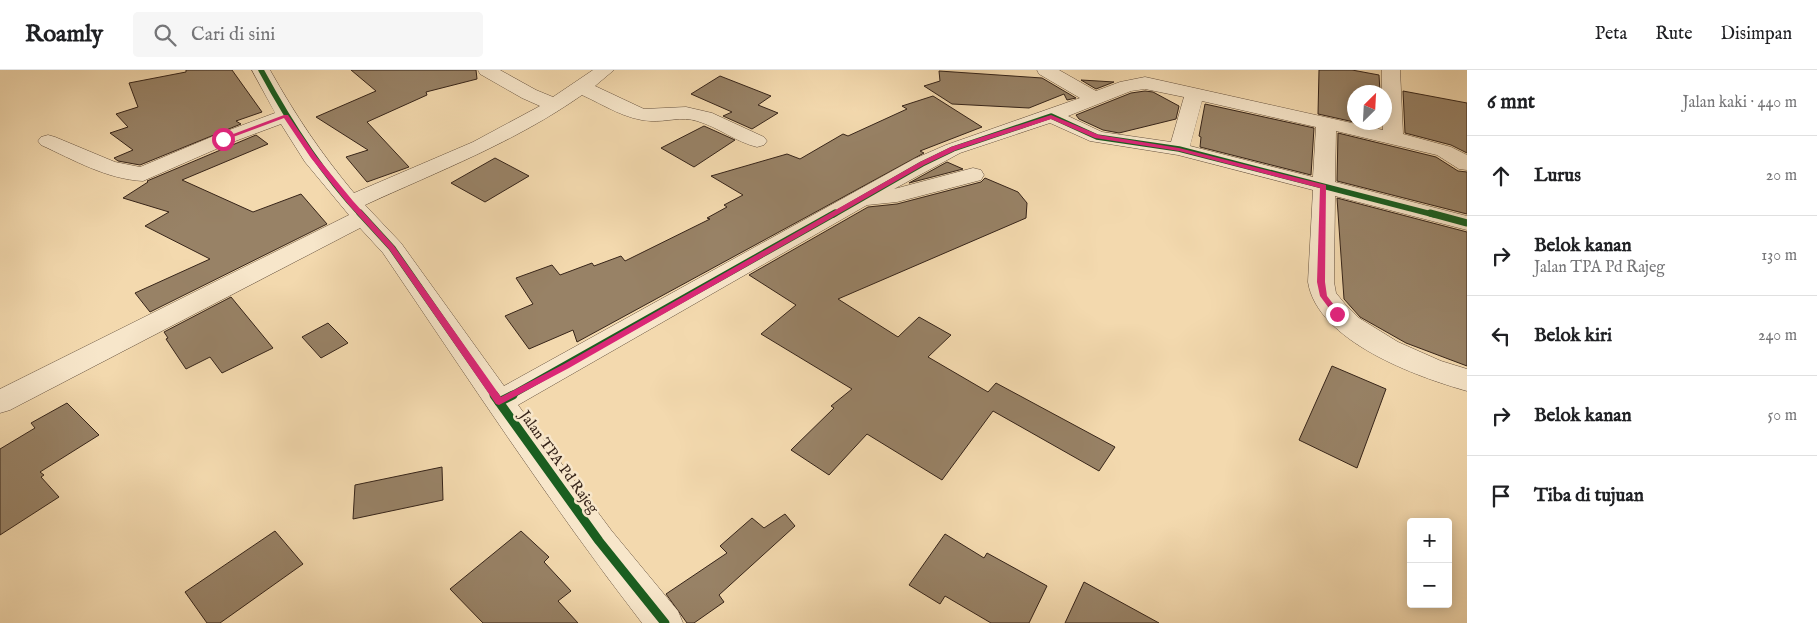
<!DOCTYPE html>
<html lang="id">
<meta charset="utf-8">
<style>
:root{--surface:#fff;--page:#f6f6f6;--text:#202124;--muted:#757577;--line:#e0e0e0}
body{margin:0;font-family:"IM FELL English",serif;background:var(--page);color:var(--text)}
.controls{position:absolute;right:15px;bottom:15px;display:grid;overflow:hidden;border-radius:5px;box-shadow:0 2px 12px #0003}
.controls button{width:45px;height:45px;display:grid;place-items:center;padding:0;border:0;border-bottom:1px solid var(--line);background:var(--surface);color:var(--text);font:25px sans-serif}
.compass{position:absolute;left:1347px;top:15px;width:45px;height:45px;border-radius:50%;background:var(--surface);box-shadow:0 2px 12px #0003;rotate:24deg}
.stop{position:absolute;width:15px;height:15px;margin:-11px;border:4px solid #db2777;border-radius:50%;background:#fff}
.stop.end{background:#db2777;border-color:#fff;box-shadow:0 1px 5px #0008}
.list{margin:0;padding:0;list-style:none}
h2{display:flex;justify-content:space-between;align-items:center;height:65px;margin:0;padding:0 20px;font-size:21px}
h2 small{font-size:16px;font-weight:400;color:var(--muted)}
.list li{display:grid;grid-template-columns:32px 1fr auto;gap:15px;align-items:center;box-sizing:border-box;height:80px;padding:0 20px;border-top:1px solid var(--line)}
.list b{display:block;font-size:19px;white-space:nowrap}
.list p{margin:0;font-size:16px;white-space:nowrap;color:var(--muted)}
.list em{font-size:16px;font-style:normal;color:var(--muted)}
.icon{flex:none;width:28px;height:28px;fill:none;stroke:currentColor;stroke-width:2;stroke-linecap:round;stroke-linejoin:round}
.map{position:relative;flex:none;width:1467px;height:553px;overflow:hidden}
header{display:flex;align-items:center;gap:30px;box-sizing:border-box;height:70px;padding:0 25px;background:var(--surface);border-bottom:1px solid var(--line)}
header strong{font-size:24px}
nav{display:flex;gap:28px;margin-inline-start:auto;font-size:18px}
.search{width:350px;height:45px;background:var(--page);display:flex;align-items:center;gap:12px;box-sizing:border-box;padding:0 18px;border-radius:5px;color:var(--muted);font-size:19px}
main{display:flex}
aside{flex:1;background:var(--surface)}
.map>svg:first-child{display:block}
.building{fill:#988266;stroke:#362419}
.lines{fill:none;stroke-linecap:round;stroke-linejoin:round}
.minor-casing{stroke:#65513e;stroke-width:1}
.minor{fill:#f7e6ca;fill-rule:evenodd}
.cycleway-far2-casing{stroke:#f7e6ca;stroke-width:8}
.cycleway-far1-casing{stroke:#f7e6ca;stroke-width:10}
.cycleway-casing{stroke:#f7e6ca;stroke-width:12}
.cycleway-far2{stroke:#1b5e20;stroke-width:5.5}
.cycleway-far1{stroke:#1b5e20;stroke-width:7}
.cycleway{stroke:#1b5e20;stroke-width:9}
.route{fill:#db2777}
.labels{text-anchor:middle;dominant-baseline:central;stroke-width:5;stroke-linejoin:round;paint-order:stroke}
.street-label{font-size:15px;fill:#362419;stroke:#f7e6ca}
</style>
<header>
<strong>Roamly</strong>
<div class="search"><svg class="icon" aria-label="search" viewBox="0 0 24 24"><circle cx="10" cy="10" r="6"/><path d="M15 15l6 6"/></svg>Cari di sini</div>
<nav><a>Peta</a><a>Rute</a><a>Disimpan</a></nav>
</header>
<main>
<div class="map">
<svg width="1467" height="553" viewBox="0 0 1467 553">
<rect width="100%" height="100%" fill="#f3d9ae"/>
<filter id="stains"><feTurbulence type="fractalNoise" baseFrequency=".004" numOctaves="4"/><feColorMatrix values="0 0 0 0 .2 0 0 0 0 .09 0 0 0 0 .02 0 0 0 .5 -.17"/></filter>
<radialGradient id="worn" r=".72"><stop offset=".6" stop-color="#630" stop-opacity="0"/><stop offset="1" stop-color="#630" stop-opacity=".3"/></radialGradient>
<g class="building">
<path d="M 186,0 L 232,0 L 262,42 L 236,51 L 241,54 L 140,95 L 118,91 L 114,88 L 133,80 L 110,63 L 128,57 L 116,44 L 138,37 L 129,13 L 186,2 Z"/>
<path d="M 351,0 L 476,0 L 477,9 L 426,22 L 427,25 L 367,52 L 409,97 L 367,112 L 346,87 L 368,80 L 316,47 L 376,21 Z"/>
<path d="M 1319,0 L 1352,0 L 1379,5 L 1380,22 L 1354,22 L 1354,52 L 1318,44 Z"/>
<path d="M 939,1 L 1042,8 L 1076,28 L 1067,30 L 1064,24 L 1029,38 L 952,34 L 924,16 L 940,11 Z"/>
<path d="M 720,6 L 771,26 L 758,35 L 778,43 L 752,59 L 723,46 L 732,42 L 691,24 Z"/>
<path d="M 1081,10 L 1098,11 L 1114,12 L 1096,19 Z"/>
<path d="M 1145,21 L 1153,22 L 1179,36 L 1176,49 L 1119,63 L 1103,60 L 1079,49 L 1076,45 L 1131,23 Z"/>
<path d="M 1403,21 L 1467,33 L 1467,83 L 1451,75 L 1405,63 Z"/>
<path d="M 933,26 L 982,57 L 920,81 L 924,83 L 577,272 L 573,260 L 529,279 L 505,246 L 533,234 L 516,208 L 552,195 L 560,205 L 592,193 L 594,196 L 621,186 L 625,191 L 710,149 L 707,148 L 727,137 L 724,135 L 743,125 L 711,106 L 787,84 L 800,89 L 843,64 L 848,66 L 907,39 L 902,36 Z"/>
<path d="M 1205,34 L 1314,58 L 1311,105 L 1200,77 L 1201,67 L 1199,66 Z"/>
<path d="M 704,56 L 735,70 L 694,97 L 661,78 Z"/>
<path d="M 1338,63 L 1436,87 L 1458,101 L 1467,102 L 1467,144 L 1337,111 Z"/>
<path d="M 256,65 L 268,74 L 182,110 L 253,142 L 301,124 L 327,154 L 150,242 L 135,223 L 210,189 L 145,156 L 169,142 L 123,128 L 148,112 L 147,111 Z"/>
<path d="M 495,88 L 529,106 L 485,132 L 451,113 Z"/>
<path d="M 947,92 L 963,99 L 909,113 Z"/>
<path d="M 985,108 L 1018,122 L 1027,133 L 1026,148 L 838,229 L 898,267 L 919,247 L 951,265 L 928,287 L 988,322 L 996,313 L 1115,377 L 1099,401 L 993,341 L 942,410 L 867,364 L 829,405 L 791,380 L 834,338 L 831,336 L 852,319 L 761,264 L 796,235 L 749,205 L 868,137 L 897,134 L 981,112 Z"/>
<path d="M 1337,128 L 1467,162 L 1467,296 L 1406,273 L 1360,247 L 1344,229 Z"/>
<path d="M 231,227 L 273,278 L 222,303 L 210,287 L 186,299 L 166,269 L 168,268 L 164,262 Z"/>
<path d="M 328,253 L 348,273 L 321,288 L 302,267 Z"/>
<path d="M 1332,296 L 1386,319 L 1357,398 L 1299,370 Z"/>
<path d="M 67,333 L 99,365 L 40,402 L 44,405 L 41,407 L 59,427 L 0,465 L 0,379 L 35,358 L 31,353 Z"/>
<path d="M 442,397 L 443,430 L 353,449 L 355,415 Z"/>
<path d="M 785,444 L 795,456 L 719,525 L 724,532 L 694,553 L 687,553 L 666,524 L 727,483 L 720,476 L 752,448 L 764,458 Z"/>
<path d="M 275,461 L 303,494 L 220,553 L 207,553 L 185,522 Z"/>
<path d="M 521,461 L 549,487 L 544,492 L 571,521 L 558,531 L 578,553 L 483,553 L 450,519 Z"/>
<path d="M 945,464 L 984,488 L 987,483 L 1047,516 L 1029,553 L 991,553 L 945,526 L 940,534 L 909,515 Z"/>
<path d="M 1084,512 L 1159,553 L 1065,553 Z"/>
</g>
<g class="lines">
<defs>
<path id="minor" d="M 252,0 L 270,0 C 296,46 320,82 354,123 L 473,72 L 540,36 L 522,28 L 480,4 L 478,0 L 500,0 L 536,20 L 553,27 L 593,0 L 614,0 L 595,16 L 644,39 L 686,37 L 712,43 L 764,67 L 767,71 L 764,75 L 757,77 C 736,72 718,57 697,51 C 682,46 666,52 651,51 C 626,50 604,35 582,25 C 515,72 439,101 365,135 L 401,173 L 504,316 L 914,89 L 946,75 L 1080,28 L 1039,4 L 1037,0 L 1059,0 L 1096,21 L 1120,12 L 1145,7 L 1383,60 L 1382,52 L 1384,52 L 1384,22 L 1382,22 L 1382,0 L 1400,0 L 1403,64 L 1451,77 L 1467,85 L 1467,100 L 1459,99 L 1437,85 L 1336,61 L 1335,112 L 1467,146 L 1467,160 L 1335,126 L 1334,212 L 1336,223 L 1345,234 L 1359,248 L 1398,272 L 1441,291 L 1467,299 L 1467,321 C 1417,307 1317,271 1308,212 L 1313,120 L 1178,85 L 1090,71 L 1050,53 L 960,83 L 894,119 L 973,98 L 981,100 L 984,105 L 981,110 L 897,132 L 867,135 L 518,335 L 611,460 L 678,541 L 683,553 L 642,553 C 550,434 468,308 383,183 L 360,158 L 10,340 L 0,343 L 0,319 L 349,145 L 305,92 L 281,54 L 230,73 L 143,111 C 106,109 74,90 41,75 L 38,71 L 41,67 L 48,65 L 55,67 L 115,92 L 140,97 L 216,65 L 275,43 ZM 1145,19 L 1184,27 L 1171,72 L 1102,62 L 1068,46 L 1131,21 ZM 1202,31 L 1316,57 L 1313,107 L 1190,76 Z"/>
</defs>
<use href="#minor" class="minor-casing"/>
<use href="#minor" class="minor"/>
<defs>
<g id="cycleway-far2">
<path d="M 261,0 C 289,52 320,101 361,145"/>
<path d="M 833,145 L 922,94 L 953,79 L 1051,46 L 1097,67 L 1179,79 L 1435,145"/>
</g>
<g id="cycleway-far1">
<path d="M 360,143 L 392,178 L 495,326"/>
<path d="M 1430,143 L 1467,153"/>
<path d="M 510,326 L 835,143"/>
</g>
<g id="cycleway">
<path d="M 494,325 L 599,471 L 665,553"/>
<path d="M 499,332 L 513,325"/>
</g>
</defs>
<use href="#cycleway-far2" class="cycleway-far2-casing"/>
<use href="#cycleway-far1" class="cycleway-far1-casing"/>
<use href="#cycleway" class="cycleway-casing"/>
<use href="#cycleway-far2" class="cycleway-far2"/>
<use href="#cycleway-far1" class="cycleway-far1"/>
<use href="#cycleway" class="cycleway"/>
</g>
<path class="route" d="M 284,45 L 288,45 L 316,86 L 353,131 L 394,176 L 501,327 L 564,294 L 920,92 L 951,77 L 1051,45 L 1099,65 L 1179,78 L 1326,115 L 1325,212 L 1327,226 L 1341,244 L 1337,246 L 1334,245 L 1320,226 L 1317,212 L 1320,118 L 1179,81 L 1095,68 L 1051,49 L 956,80 L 924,95 L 569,298 L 499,335 L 496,334 L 389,179 L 348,134 L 311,88 L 284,48 L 225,70 L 220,69 Z"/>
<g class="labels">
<g class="street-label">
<text transform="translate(559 392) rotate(54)">Jalan TPA Pd Rajeg</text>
</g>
</g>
<rect width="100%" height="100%" filter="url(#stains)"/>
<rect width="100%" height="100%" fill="url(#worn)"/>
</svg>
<div class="controls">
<button>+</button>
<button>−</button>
</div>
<svg class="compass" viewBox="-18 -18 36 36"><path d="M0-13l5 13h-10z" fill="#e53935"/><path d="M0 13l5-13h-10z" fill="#757577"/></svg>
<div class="stop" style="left:223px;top:69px"></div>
<div class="stop end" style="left:1337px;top:244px"></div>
</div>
<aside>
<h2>6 mnt<small>Jalan kaki · 440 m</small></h2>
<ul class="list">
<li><svg class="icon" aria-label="ahead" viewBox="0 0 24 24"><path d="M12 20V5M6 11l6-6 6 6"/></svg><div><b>Lurus</b></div><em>20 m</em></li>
<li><svg class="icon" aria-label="right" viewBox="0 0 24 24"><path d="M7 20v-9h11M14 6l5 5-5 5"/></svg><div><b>Belok kanan</b><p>Jalan TPA Pd Rajeg</p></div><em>130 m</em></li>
<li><svg class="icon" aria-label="left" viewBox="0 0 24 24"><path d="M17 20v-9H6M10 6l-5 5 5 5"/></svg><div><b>Belok kiri</b></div><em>240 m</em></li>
<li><svg class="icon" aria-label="right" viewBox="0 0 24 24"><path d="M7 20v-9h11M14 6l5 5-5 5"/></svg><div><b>Belok kanan</b></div><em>50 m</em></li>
<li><svg class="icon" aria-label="arrive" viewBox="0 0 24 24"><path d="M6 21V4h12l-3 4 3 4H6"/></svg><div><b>Tiba di tujuan</b></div></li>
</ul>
</aside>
</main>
